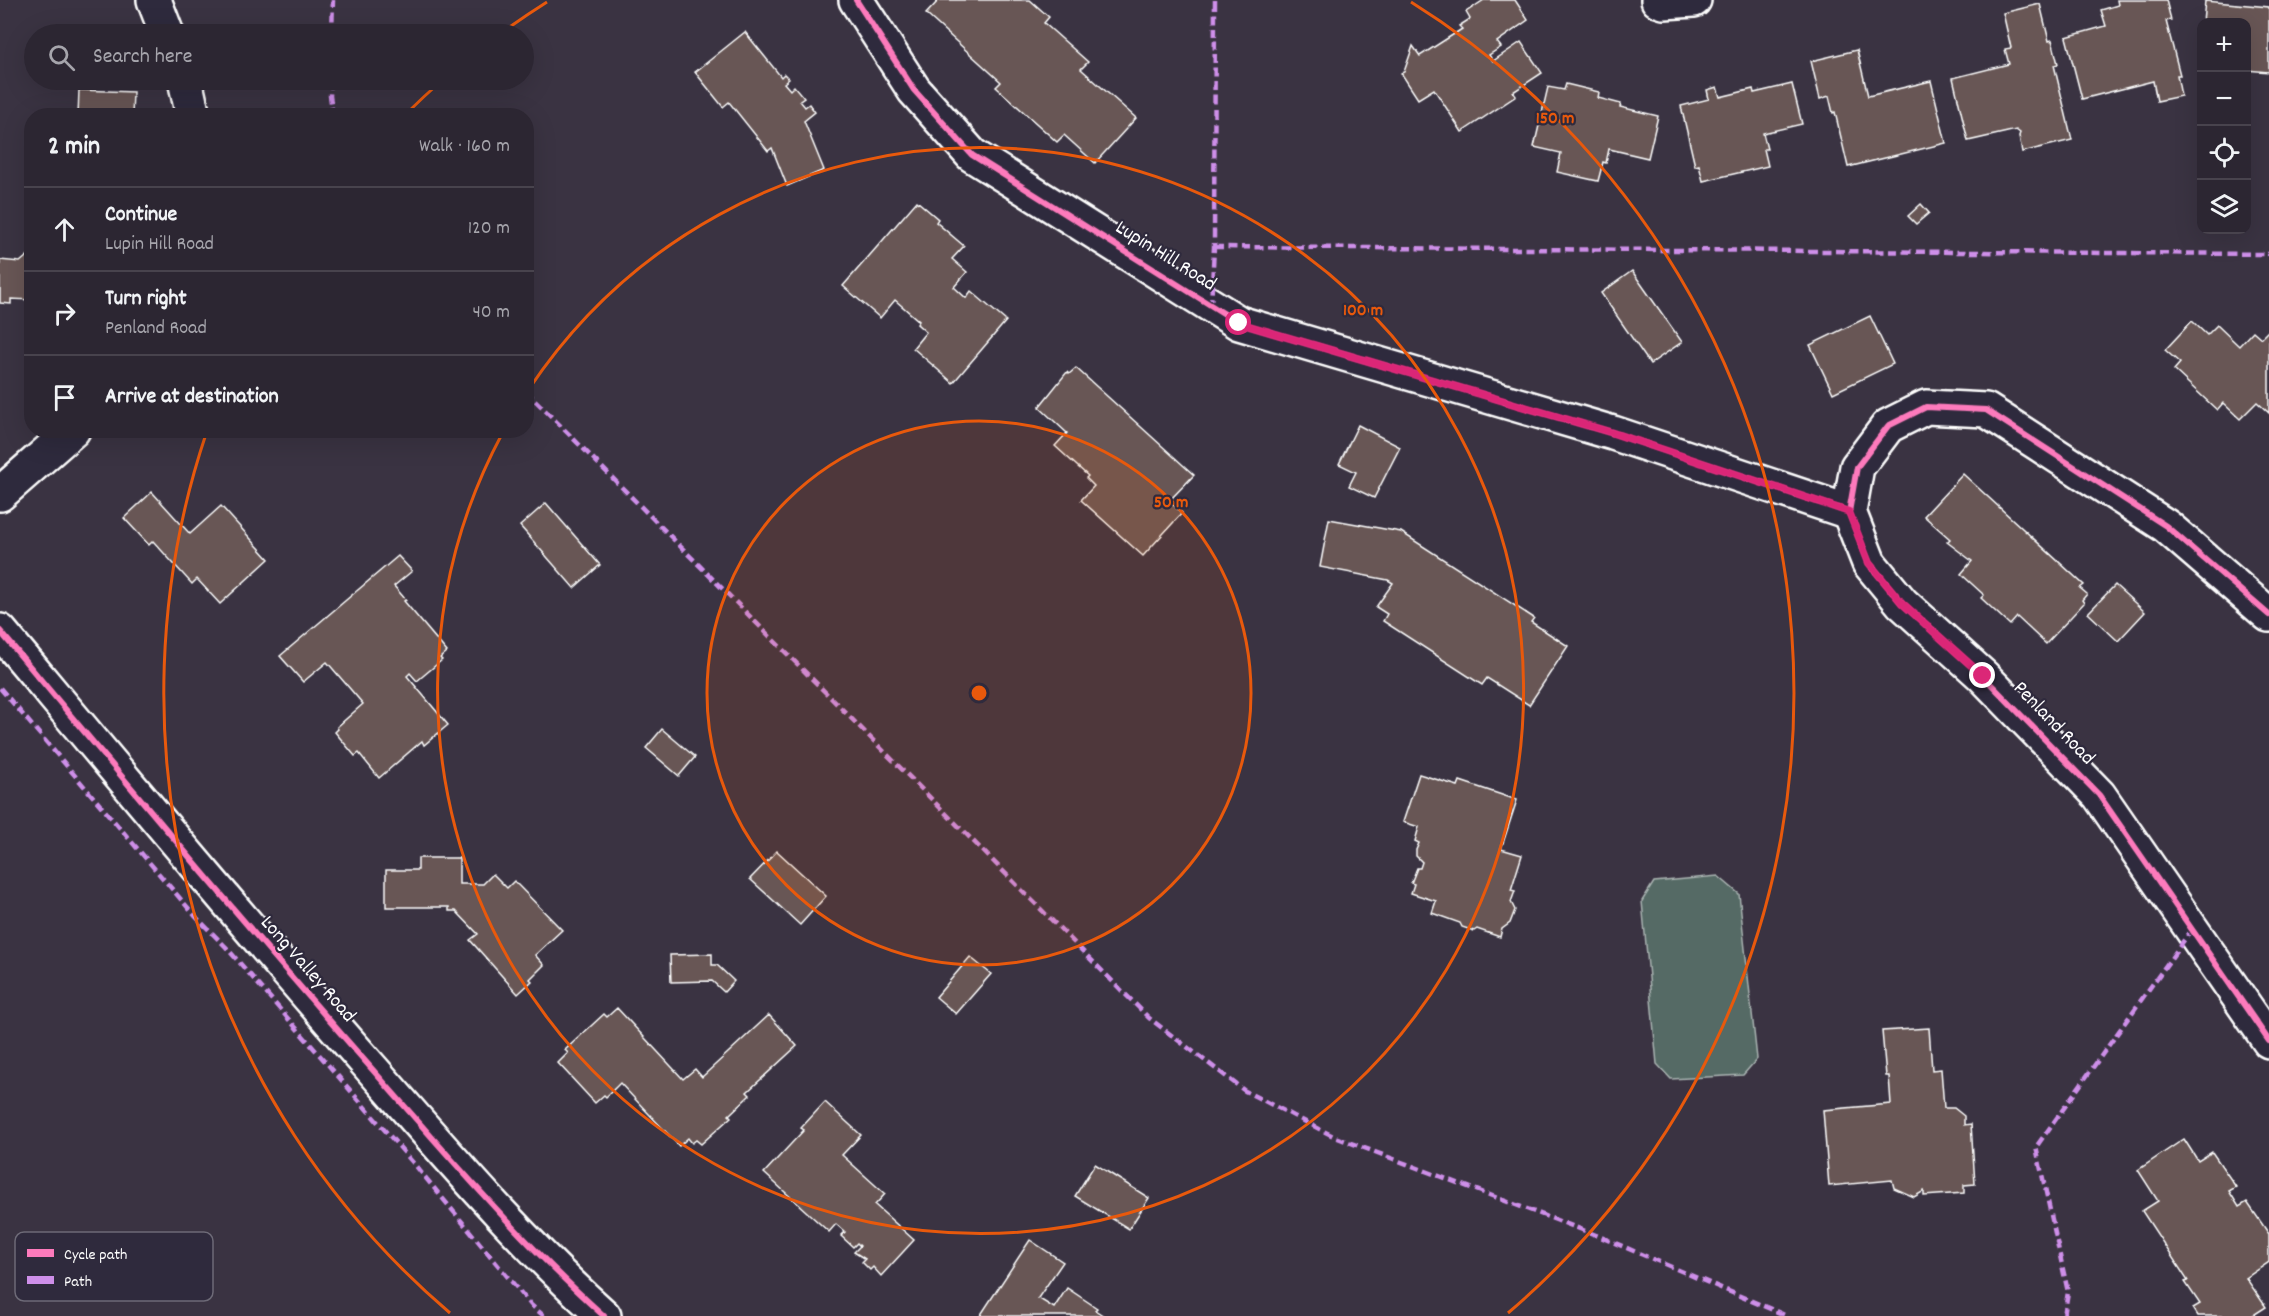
<!DOCTYPE html>
<meta charset="utf-8">
<style>
:root{--surface:#2c2632;--page:#38323e;--text:#f1f3f6;--muted:#a6a5ac;--line:#48434d}
body{margin:0;font-family:Dekko,sans-serif;background:var(--page);color:var(--text)}
.controls{position:absolute;right:18px;top:18px;display:grid;overflow:hidden;border-radius:12px;box-shadow:0 6px 24px #0002}
.controls button{width:54px;height:54px;display:grid;place-items:center;padding:0;border:0;border-bottom:2px solid var(--line);background:var(--surface);color:var(--text);font:30px sans-serif}
.stop{position:absolute;width:18px;height:18px;margin:-14px;border:4px solid #db2777;border-radius:50%;background:#fff}
.stop.end{background:#db2777;border-color:#fff;box-shadow:0 2px 6px #0008}
.list{margin:0;padding:0;list-style:none}
h2{display:flex;justify-content:space-between;align-items:center;height:78px;margin:0;padding:0 24px;font-size:26px}
h2 small{font-size:20px;font-weight:400;color:var(--muted)}
.list li{display:grid;grid-template-columns:39px 1fr auto;gap:18px;align-items:center;box-sizing:border-box;height:84px;padding:0 24px;border-top:2px solid var(--line)}
.list b{display:block;font-size:22px;white-space:nowrap}
.list p{margin:0;font-size:20px;white-space:nowrap;color:var(--muted)}
.list em{font-size:20px;font-style:normal;color:var(--muted)}
.icon{flex:none;width:33px;height:33px;fill:none;stroke:currentColor;stroke-width:2;stroke-linecap:round;stroke-linejoin:round}
.map{position:relative;flex:none;width:2269px;height:1316px;overflow:hidden}
.search{position:absolute;background:var(--surface);box-shadow:0 6px 24px #0002;left:24px;top:24px;width:510px;height:66px;display:flex;align-items:center;gap:15px;box-sizing:border-box;padding:0 21px;border-radius:33px;color:var(--muted);font-size:22px}
.panel{position:absolute;background:var(--surface);box-shadow:0 6px 24px #0002;left:24px;top:108px;width:510px;height:330px;border-radius:24px}
.map>svg:first-child{display:block}
.green{fill:#556a65;stroke:#aab4b2;stroke-width:1.5}
.building{fill:#675755;stroke:#fff;stroke-width:1.5}
.lines{fill:none;stroke-linecap:round;stroke-linejoin:round}
.minor-casing{stroke:#fff;stroke-width:38}
.minor{stroke:#2f2a3d;stroke-width:33}
.quiet{stroke:#ce8fe9;stroke-width:4.5;stroke-dasharray:9 4.5;stroke-linecap:butt}
.cycleway-casing{stroke:#2f2a3d;stroke-width:10}
.cycleway{stroke:#fd7abc;stroke-width:6}
.route{stroke:#db2777;stroke-width:8}
.ring{fill:none;stroke:#e8590c;stroke-width:3}
.labels{text-anchor:middle;dominant-baseline:central;stroke-width:4.5;stroke-linejoin:round;paint-order:stroke}
.street-label{font-size:21px;fill:#fff;stroke:#2f2a3d}
.key{fill:#2f2a3d;stroke:#6d6a77;stroke-width:1.5}
.key-label{font-size:16px;fill:#fff}
.centre{fill:#e8590c;stroke:#2f2a3d;stroke-width:3}
.ring-label{font-size:18px;text-anchor:middle;font-weight:bold;fill:#e8590c;stroke:#2f2a3d;stroke-width:4.5;stroke-linejoin:round;paint-order:stroke}
</style>
<div class="map">
<svg width="2269" height="1316" viewBox="0 0 2269 1316">
<rect width="100%" height="100%" fill="#3a3342"/>
<filter id="ink" filterUnits="userSpaceOnUse"><feTurbulence type="fractalNoise" baseFrequency=".0167" numOctaves="2"/><feDisplacementMap in="SourceGraphic" scale="12" xChannelSelector="R" yChannelSelector="G"/><feConvolveMatrix kernelMatrix="1 2 1 2 8 2 1 2 1" color-interpolation-filters="sRGB"/></filter>
<g filter="url(#ink)">
<path class="green" d="M 1718,876 L 1739,894 L 1757,1059 L 1743,1075 L 1671,1079 L 1657,1064 L 1642,901 L 1654,882 Z"/>
<g class="building">
<path d="M 939,0 L 1030,0 L 1049,17 L 1044,23 L 1088,62 L 1081,69 L 1136,118 L 1095,163 L 1064,135 L 1057,142 L 996,87 L 1001,82 L 926,14 Z"/>
<path d="M 1484,0 L 1515,0 L 1528,20 L 1497,42 L 1501,47 L 1489,55 L 1493,61 L 1521,42 L 1542,73 L 1513,92 L 1516,96 L 1462,132 L 1434,89 L 1418,99 L 1401,73 L 1404,72 L 1413,46 L 1420,56 L 1462,29 L 1459,26 L 1470,19 L 1466,12 Z"/>
<path d="M 2117,0 L 2166,0 L 2171,20 L 2166,21 L 2180,75 L 2177,75 L 2181,96 L 2157,101 L 2153,81 L 2082,99 L 2066,37 L 2106,26 L 2101,10 L 2118,5 Z"/>
<path d="M 2205,1 L 2269,7 L 2269,72 L 2246,70 L 2246,22 L 2203,22 Z"/>
<path d="M 2040,4 L 2049,41 L 2052,40 L 2058,64 L 2054,65 L 2072,140 L 2022,152 L 2019,136 L 2020,133 L 2016,130 L 1968,141 L 1953,78 L 2009,64 L 2005,49 L 2011,48 L 2003,13 Z"/>
<path d="M 745,32 L 781,77 L 784,74 L 789,79 L 784,83 L 790,90 L 794,86 L 804,98 L 800,101 L 805,107 L 809,104 L 815,112 L 804,121 L 824,170 L 787,186 L 772,148 L 768,151 L 729,102 L 723,107 L 695,72 Z"/>
<path d="M 1857,50 L 1868,96 L 1931,81 L 1946,143 L 1848,167 L 1835,112 L 1833,113 L 1829,96 L 1820,99 L 1811,61 Z"/>
<path d="M 1566,84 L 1599,92 L 1598,98 L 1621,104 L 1620,107 L 1658,116 L 1648,158 L 1609,149 L 1606,163 L 1603,162 L 1598,181 L 1557,172 L 1561,153 L 1534,147 L 1548,87 L 1564,90 Z"/>
<path d="M 1792,84 L 1802,124 L 1763,133 L 1767,149 L 1764,149 L 1768,166 L 1703,181 L 1699,165 L 1695,166 L 1681,106 L 1709,99 L 1707,90 L 1717,87 L 1720,97 L 1753,89 L 1754,93 Z"/>
<path d="M 79,90 L 133,92 L 132,116 L 78,116 Z"/>
<path d="M 917,201 L 938,219 L 936,222 L 964,246 L 952,259 L 967,272 L 954,287 L 966,298 L 971,291 L 1006,321 L 953,383 L 913,348 L 926,332 L 917,324 L 919,321 L 895,300 L 880,318 L 843,286 Z"/>
<path d="M 1921,204 L 1929,213 L 1916,224 L 1908,216 Z"/>
<path d="M 32,252 L 32,300 L 11,299 L 11,304 L 0,303 L 0,260 L 20,262 Z"/>
<path d="M 1632,271 L 1682,342 L 1650,364 L 1601,293 Z"/>
<path d="M 1870,316 L 1893,364 L 1833,393 L 1810,345 Z"/>
<path d="M 2192,321 L 2207,335 L 2217,325 L 2239,346 L 2253,331 L 2261,338 L 2269,330 L 2269,413 L 2257,402 L 2240,419 L 2223,403 L 2217,410 L 2174,370 L 2180,363 L 2165,350 Z"/>
<path d="M 1076,368 L 1194,475 L 1169,501 L 1182,513 L 1143,556 L 1081,500 L 1094,486 L 1086,478 L 1088,476 L 1055,446 L 1067,433 L 1039,407 L 1067,372 L 1069,374 Z"/>
<path d="M 1358,425 L 1400,447 L 1374,498 L 1349,486 L 1356,472 L 1339,464 Z"/>
<path d="M 1963,474 L 2084,585 L 2080,588 L 2087,594 L 2082,600 L 2084,603 L 2046,644 L 2017,617 L 2010,625 L 1981,598 L 1984,595 L 1961,574 L 1972,561 L 1947,542 L 1950,539 L 1924,516 Z"/>
<path d="M 152,492 L 190,534 L 221,506 L 269,559 L 220,604 L 197,579 L 192,584 L 153,541 L 149,545 L 124,518 Z"/>
<path d="M 546,503 L 600,565 L 574,588 L 520,526 Z"/>
<path d="M 1329,519 L 1401,532 L 1534,618 L 1531,622 L 1568,646 L 1529,705 L 1487,678 L 1482,685 L 1383,621 L 1387,614 L 1376,607 L 1393,583 L 1388,580 L 1320,567 Z"/>
<path d="M 398,556 L 412,571 L 394,586 L 406,600 L 404,601 L 447,652 L 440,658 L 442,660 L 417,681 L 410,673 L 407,676 L 448,725 L 424,745 L 422,741 L 379,778 L 359,753 L 355,756 L 335,732 L 338,729 L 337,727 L 363,704 L 327,662 L 303,682 L 280,656 Z"/>
<path d="M 2115,585 L 2145,612 L 2118,641 L 2088,613 Z"/>
<path d="M 662,729 L 695,757 L 679,776 L 646,748 Z"/>
<path d="M 1419,774 L 1458,786 L 1460,781 L 1517,800 L 1501,849 L 1522,855 L 1511,890 L 1515,891 L 1511,902 L 1515,910 L 1510,923 L 1502,929 L 1500,937 L 1477,929 L 1474,931 L 1462,927 L 1460,923 L 1432,913 L 1436,901 L 1411,893 L 1414,884 L 1411,883 L 1417,868 L 1420,868 L 1422,862 L 1416,856 L 1416,850 L 1419,843 L 1415,841 L 1419,827 L 1403,822 Z"/>
<path d="M 777,851 L 826,896 L 800,925 L 750,879 Z"/>
<path d="M 418,858 L 459,858 L 459,884 L 483,884 L 493,874 L 507,888 L 514,881 L 562,930 L 535,955 L 544,965 L 530,979 L 532,981 L 518,994 L 470,940 L 478,934 L 456,911 L 449,911 L 449,907 L 386,907 L 386,870 L 418,870 Z"/>
<path d="M 712,954 L 712,965 L 717,965 L 734,981 L 724,992 L 712,981 L 671,982 L 670,955 Z"/>
<path d="M 970,957 L 991,974 L 956,1014 L 936,997 Z"/>
<path d="M 617,1008 L 683,1079 L 695,1069 L 702,1077 L 769,1015 L 797,1046 L 747,1092 L 750,1095 L 729,1115 L 731,1117 L 701,1144 L 696,1140 L 692,1143 L 688,1138 L 679,1146 L 620,1083 L 606,1097 L 604,1095 L 595,1103 L 558,1063 L 568,1053 L 565,1050 L 604,1014 L 607,1017 Z"/>
<path d="M 1929,1028 L 1932,1070 L 1941,1069 L 1944,1108 L 1954,1108 L 1964,1116 L 1964,1125 L 1971,1124 L 1975,1184 L 1964,1185 L 1964,1193 L 1924,1196 L 1924,1191 L 1914,1197 L 1894,1188 L 1892,1180 L 1829,1186 L 1823,1110 L 1891,1104 L 1889,1076 L 1886,1076 L 1882,1031 Z"/>
<path d="M 825,1102 L 861,1135 L 842,1155 L 885,1194 L 875,1205 L 914,1240 L 881,1276 L 873,1267 L 870,1270 L 862,1262 L 865,1259 L 854,1252 L 860,1246 L 857,1243 L 853,1247 L 841,1236 L 845,1232 L 836,1224 L 829,1232 L 764,1173 L 804,1130 L 801,1128 Z"/>
<path d="M 2184,1139 L 2198,1161 L 2212,1152 L 2236,1187 L 2229,1191 L 2239,1207 L 2247,1202 L 2269,1234 L 2269,1262 L 2246,1278 L 2266,1307 L 2252,1316 L 2198,1316 L 2193,1308 L 2200,1304 L 2185,1282 L 2188,1281 L 2142,1211 L 2158,1201 L 2138,1170 Z"/>
<path d="M 1095,1164 L 1149,1198 L 1129,1229 L 1075,1196 Z"/>
<path d="M 1030,1240 L 1063,1262 L 1038,1298 L 1054,1308 L 1067,1288 L 1097,1308 L 1095,1310 L 1104,1316 L 980,1316 Z"/>
</g>
<g class="lines">
<defs>
<g id="minor">
<path d="M 154,0 L 167,34"/>
<path d="M 856,0 L 914,90 L 972,155 L 1239,323 L 1613,433 L 1849,512"/>
<path d="M 1658,0 L 1664,2 L 1694,0"/>
<path d="M 185,80 L 193,116"/>
<path d="M 0,494 L 73,430"/>
<path d="M 2269,615 L 2166,526 L 1986,410 L 1926,407 L 1888,426 L 1857,467 L 1849,512 L 1869,563 L 1902,603 L 1983,676 L 2099,795 L 2269,1041"/>
<path d="M 0,631 C 123,778 245,925 372,1069 C 446,1153 520,1241 604,1316"/>
</g>
</defs>
<use href="#minor" class="minor-casing"/>
<use href="#minor" class="minor"/>
<g class="quiet">
<path d="M 332,34 L 333,0"/>
<path d="M 331,80 L 330,96 L 333,116"/>
<path d="M 1214,247 L 2269,254"/>
<path d="M 1211,306 L 1214,247 L 1215,0"/>
<path d="M 526,391 L 1149,1018 L 1245,1091 L 1335,1137 L 1596,1235 L 1787,1316"/>
<path d="M 0,688 L 196,917 L 226,947 L 415,1165 L 531,1305 L 544,1316"/>
<path d="M 2064,1316 L 2068,1292 L 2036,1147 L 2192,929"/>
</g>
<defs>
<g id="cycleway">
<path d="M 856,0 L 914,90 L 972,155 L 1239,323 L 1613,433 L 1849,512"/>
<path d="M 2269,615 L 2166,526 L 1986,410 L 1926,407 L 1888,426 L 1857,467 L 1849,512 L 1869,563 L 1902,603 L 1983,676 L 2099,795 L 2269,1041"/>
<path d="M 0,631 C 123,778 245,925 372,1069 C 446,1153 520,1241 604,1316"/>
</g>
</defs>
<use href="#cycleway" class="cycleway-casing"/>
<use href="#cycleway" class="cycleway"/>
</g>
</g>
<g class="lines" filter="url(#ink)">
<path class="route" d="M 1239,323 L 1613,433 L 1849,512 L 1869,563 L 1902,603 L 1983,676"/>
</g>
<circle cx="979" cy="693" r="272" fill="#e8590c" fill-opacity=".12"/>
<g class="ring">
<circle cx="979" cy="693" r="272"/>
<path d="M529 389A543 543 0 1 1 502 434"/>
<path d="M450 1313A815 815 0 0 1 206 434M408 112A815 815 0 0 1 439 83M500 34A815 815 0 0 1 547 2M1411 2A815 815 0 0 1 1508 1313"/>
</g>
<g class="labels">
<g class="street-label">
<text transform="translate(1165 257) rotate(32)">Lupin Hill Road</text>
<text transform="translate(2053 724) rotate(46)">Penland Road</text>
<text transform="translate(307 970) rotate(49)">Long Valley Road</text>
</g>
</g>
<rect x="15" y="1232" width="198" height="69" rx="9" class="key"/>
<rect x="27" y="1249" width="27" height="8" fill="#fd7abc"/>
<rect x="27" y="1276" width="27" height="8" fill="#ce8fe9"/>
<g class="key-label">
<text x="64" y="1259">Cycle path</text>
<text x="64" y="1286">Path</text>
</g>
<circle cx="979" cy="693" r="9" class="centre"/>
<g class="ring-label">
<text x="1555" y="123">150 m</text>
<text x="1363" y="315">100 m</text>
<text x="1171" y="507">50 m</text>
</g>
</svg>
<div class="controls">
<button>+</button>
<button>−</button>
<button><svg class="icon" aria-label="locate" viewBox="0 0 24 24"><circle cx="12" cy="12" r="6"/><path d="M12 2v4M12 18v4M2 12h4M18 12h4"/></svg></button>
<button><svg class="icon" aria-label="layers" viewBox="0 0 24 24"><path d="M12 4l9 5-9 5-9-5zM3 14l9 5 9-5"/></svg></button>
</div>
<div class="stop" style="left:1239px;top:323px"></div>
<div class="stop end" style="left:1983px;top:676px"></div>
<div class="search"><svg class="icon" aria-label="search" viewBox="0 0 24 24"><circle cx="10" cy="10" r="6"/><path d="M15 15l6 6"/></svg>Search here</div>
<section class="panel">
<h2>2 min<small>Walk · 160 m</small></h2>
<ul class="list">
<li><svg class="icon" aria-label="ahead" viewBox="0 0 24 24"><path d="M12 20V5M6 11l6-6 6 6"/></svg><div><b>Continue</b><p>Lupin Hill Road</p></div><em>120 m</em></li>
<li><svg class="icon" aria-label="right" viewBox="0 0 24 24"><path d="M7 20v-9h11M14 6l5 5-5 5"/></svg><div><b>Turn right</b><p>Penland Road</p></div><em>40 m</em></li>
<li><svg class="icon" aria-label="arrive" viewBox="0 0 24 24"><path d="M6 21V4h12l-3 4 3 4H6"/></svg><div><b>Arrive at destination</b></div></li>
</ul>
</section>
</div>
